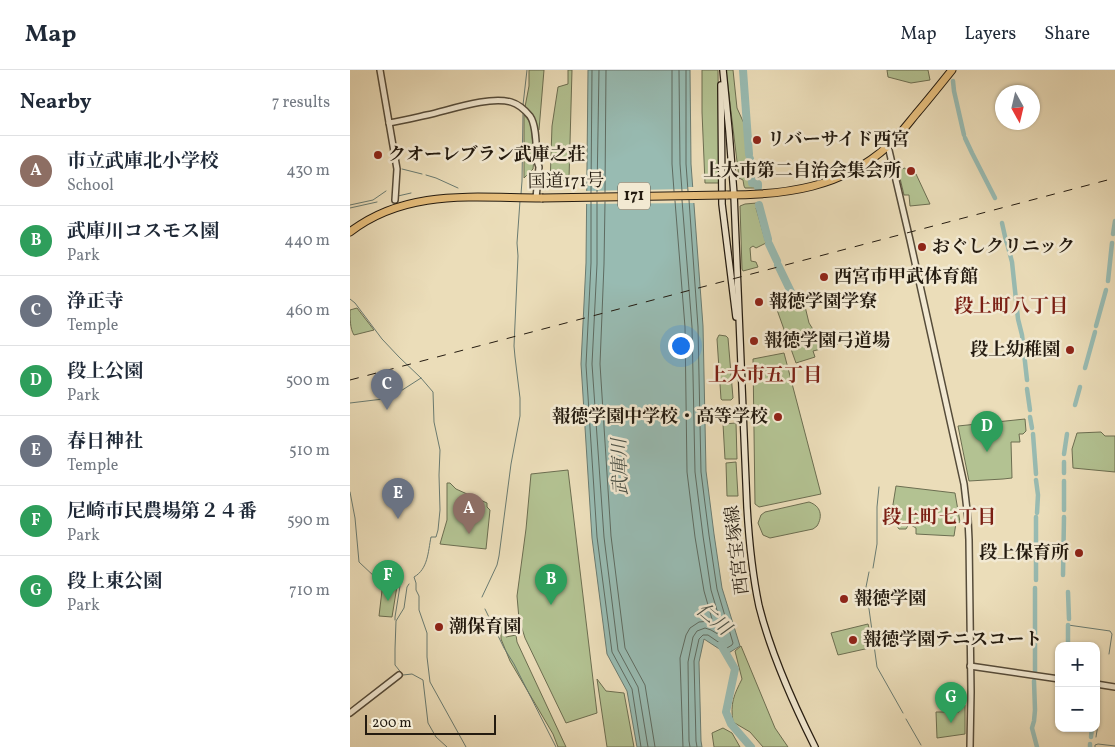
<!DOCTYPE html>
<meta charset="utf-8">
<style>
:root{--surface:#fff;--page:#f6f6f7;--text:#1f2937;--muted:#747a83;--line:#e0e1e3;--accent:#8f2418}
body{margin:0;font-family:Vollkorn,"Noto Serif JP",serif;background:var(--page);color:var(--text)}
.controls{position:absolute;right:15px;bottom:15px;display:grid;overflow:hidden;border-radius:10px;box-shadow:0 1px 4px #0004}
.controls button{width:45px;height:45px;display:grid;place-items:center;padding:0;border:0;border-bottom:1px solid var(--line);background:var(--surface);color:var(--text);font:25px sans-serif}
.compass{position:absolute;left:645px;top:15px;width:45px;height:45px;border-radius:50%;background:var(--surface);box-shadow:0 1px 4px #0004;rotate:172deg}
.scale{position:absolute;left:15px;bottom:12px;width:131px;box-sizing:border-box;padding-left:5px;border:2px solid #241b10;border-top:0;font-size:14px;line-height:18px;white-space:nowrap;color:#241b10;-webkit-text-stroke:4px #f2e9d2;paint-order:stroke}
.you{position:absolute;left:330px;top:275px;width:18px;height:18px;margin:-12px;border:4px solid #fff;border-radius:50%;background:#1a73e8;box-shadow:0 0 0 8px #1a73e833}
.badge{display:grid;place-items:center;width:32px;height:32px;border-radius:50%;background:var(--accent);color:#fff;font-size:16px;font-weight:700}
.pin{position:absolute;translate:-50% -41px;filter:drop-shadow(0 1px 2px #0008)}
.pin::after{content:'';position:absolute;top:26px;width:18px;height:15px;background:inherit;clip-path:polygon(0 0,100% 0,50% 100%)}
.list{margin:0;padding:0;list-style:none}
h2{display:flex;justify-content:space-between;align-items:center;height:65px;margin:0;padding:0 20px;font-size:21px}
h2 small{font-size:16px;font-weight:400;color:var(--muted)}
.list li{display:grid;grid-template-columns:32px 1fr auto;gap:15px;align-items:center;box-sizing:border-box;height:70px;padding:0 20px;border-top:1px solid var(--line)}
.list b{display:block;font-size:19px;white-space:nowrap}
.list p{margin:0;font-size:16px;white-space:nowrap;color:var(--muted)}
.list em{font-size:16px;font-style:normal;color:var(--muted)}
.map{position:relative;flex:none;width:765px;height:677px;overflow:hidden}
header{display:flex;align-items:center;gap:30px;box-sizing:border-box;height:70px;padding:0 25px;background:var(--surface);border-bottom:1px solid var(--line)}
header strong{font-size:24px}
nav{display:flex;gap:28px;margin-inline-start:auto;font-size:18px}
main{display:flex}
aside{flex:1;background:var(--surface)}
.map>svg:first-child{display:block}
.green{fill:#b3c292;stroke:#6c6e51}
.water{fill:#98bbb2;stroke:#6a7b71}
.pier{fill:#ebddb9}
.lines{fill:none;stroke-linecap:round;stroke-linejoin:round}
.shore{stroke:#5e6b61;stroke-width:1}
.stream{stroke:#6a7b71;stroke-width:1}
.canal{stroke:#98bbb2;stroke-width:4.5}
.river{stroke:#98bbb2;stroke-width:8}
.tertiary-casing{stroke:#564c3a;stroke-width:8}
.secondary-casing{stroke:#241b10;stroke-width:8}
.trunk-casing{stroke:#241b10;stroke-width:9}
.tertiary{stroke:#f2e9d2;stroke-width:5}
.secondary{stroke:#f2e9d2;stroke-width:5.5}
.trunk{stroke:#e6be7c;stroke-width:7}
.rail{stroke:#241b10;stroke-width:1;stroke-dasharray:9 9;stroke-linecap:butt}
.trunk-bridge-casing{stroke:#241b10;stroke-width:9;stroke-linecap:butt}
.trunk-bridge{stroke:#e6be7c;stroke-width:7}
.poi-dot{fill:#8f2418;stroke:#f2e9d2;stroke-width:2}
.labels{text-anchor:middle;dominant-baseline:central;stroke-width:5;stroke-linejoin:round;paint-order:stroke}
.shield{fill:#f2e9d2;stroke:#62594a;stroke-width:1}
.shield-label{font-size:16px;font-weight:bold;fill:#241b10}
.poi-label{font-size:18px;font-weight:bold;fill:#241b10;stroke:#f2e9d2;text-anchor:start}
.street-label{font-size:18px;fill:#241b10;stroke:#f2e9d2}
.neighbourhood-label{font-size:19px;font-weight:bold;fill:#7a1f14;stroke:#f2e9d2}
.water-label{font-size:19px;font-style:italic;fill:#4d5349;stroke:#f2e9d2}
</style>
<header>
<strong>Map</strong>
<nav><a>Map</a><a>Layers</a><a>Share</a></nav>
</header>
<main>
<aside>
<h2>Nearby<small>7 results</small></h2>
<ul class="list">
<li><span class="badge" style="background:#8d6e63">A</span><div><b>市立武庫北小学校</b><p>School</p></div><em>430 m</em></li>
<li><span class="badge" style="background:#2e9e5b">B</span><div><b>武庫川コスモス園</b><p>Park</p></div><em>440 m</em></li>
<li><span class="badge" style="background:#6b7280">C</span><div><b>浄正寺</b><p>Temple</p></div><em>460 m</em></li>
<li><span class="badge" style="background:#2e9e5b">D</span><div><b>段上公園</b><p>Park</p></div><em>500 m</em></li>
<li><span class="badge" style="background:#6b7280">E</span><div><b>春日神社</b><p>Temple</p></div><em>510 m</em></li>
<li><span class="badge" style="background:#2e9e5b">F</span><div><b>尼崎市民農場第２４番</b><p>Park</p></div><em>590 m</em></li>
<li><span class="badge" style="background:#2e9e5b">G</span><div><b>段上東公園</b><p>Park</p></div><em>710 m</em></li>
</ul>
</aside>
<div class="map">
<svg width="765" height="677" viewBox="0 0 765 677">
<rect width="100%" height="100%" fill="#ebddb9"/>
<filter id="stains"><feTurbulence type="fractalNoise" baseFrequency=".004" numOctaves="4"/><feColorMatrix values="0 0 0 0 .2 0 0 0 0 .09 0 0 0 0 .02 0 0 0 .5 -.17"/></filter>
<radialGradient id="worn" r=".72"><stop offset=".6" stop-color="#630" stop-opacity="0"/><stop offset="1" stop-color="#630" stop-opacity=".3"/></radialGradient>
<g class="green">
<path d="M 179,0 L 194,0 L 189,60 L 187,60 L 182,45 L 175,37 L 179,16 Z"/>
<path d="M 218,0 L 222,0 L 219,109 L 200,115 L 202,56 L 208,17 L 218,14 Z"/>
<path d="M 352,0 L 368,0 L 369,113 L 355,113 L 352,42 Z"/>
<path d="M 376,0 L 383,0 L 387,38 L 396,58 L 399,101 L 409,118 L 395,118 L 394,116 L 393,110 L 389,108 Z"/>
<path d="M 537,0 L 578,0 L 580,10 L 561,13 L 538,7 Z"/>
<path d="M 174,45 L 181,53 L 184,88 L 183,99 L 174,108 Z"/>
<path d="M 555,98 L 560,106 L 566,104 L 580,134 L 560,136 L 559,125 L 554,125 L 548,100 Z"/>
<path d="M 407,133 L 408,136 L 406,138 L 416,173 L 406,178 L 403,176 L 400,178 L 401,191 L 406,192 L 408,197 L 393,201 L 392,199 L 390,136 L 395,134 Z"/>
<path d="M 453,228 L 459,253 L 464,261 L 488,272 L 487,275 L 463,281 L 465,287 L 446,293 L 426,237 Z"/>
<path d="M 7,238 L 24,260 L 4,265 C 0,259 0,248 0,240 Z"/>
<path d="M 369,265 L 376,266 L 378,268 L 383,328 L 381,330 L 372,330 L 371,329 L 367,269 Z"/>
<path d="M 434,283 L 471,424 L 409,437 L 405,434 L 403,289 Z"/>
<path d="M 675,349 L 676,361 L 673,364 L 669,364 L 670,372 L 661,372 L 662,408 L 653,409 L 619,411 L 608,356 Z"/>
<path d="M 386,353 L 387,389 L 375,389 L 373,354 Z"/>
<path d="M 751,362 L 755,366 L 765,366 L 765,402 L 723,398 L 722,379 L 727,363 Z"/>
<path d="M 386,392 L 388,426 L 377,426 L 376,393 Z"/>
<path d="M 218,400 L 247,643 L 216,653 L 175,568 L 169,549 L 167,526 L 176,459 L 181,404 Z"/>
<path d="M 97,413 L 100,413 L 106,419 L 137,433 L 137,437 L 140,440 L 136,479 L 90,474 L 97,450 Z"/>
<path d="M 546,416 L 605,423 L 610,452 L 606,453 L 604,466 L 566,464 L 566,458 L 559,454 L 556,459 L 549,459 L 541,447 Z"/>
<path d="M 459,432 C 471,436 473,446 467,456 L 463,459 L 420,468 L 413,465 L 408,453 L 411,445 L 415,442 Z"/>
<path d="M 33,512 L 47,516 L 42,547 L 29,546 Z"/>
<path d="M 151,550 L 153,550 L 155,553 L 156,567 L 166,565 L 167,572 L 216,677 L 208,677 L 203,664 L 160,591 L 151,569 Z"/>
<path d="M 518,554 L 524,577 L 488,585 L 481,563 Z"/>
<path d="M 391,576 L 425,658 L 438,677 L 413,677 L 400,662 L 383,652 C 380,633 384,625 392,609 L 385,581 Z"/>
<path d="M 247,609 L 256,621 L 274,623 L 284,677 L 257,677 Z"/>
<path d="M 609,635 L 615,635 L 615,664 L 587,668 L 586,642 L 609,642 Z"/>
<path d="M 373,658 L 382,663 L 390,677 L 364,677 L 362,663 Z"/>
</g>
<path class="water" d="M 238,0 L 340,0 L 341,94 L 353,256 L 356,401 L 364,464 L 372,518 L 390,576 L 377,584 L 354,569 L 349,592 L 351,671 L 352,677 L 287,677 L 277,621 L 257,584 L 242,468 L 231,294 L 236,193 Z"/>
<path class="pier" d="M 337,117 L 345,117 L 346,133 L 233,134 L 234,121 L 337,119 Z"/>
<g class="lines">
<g class="shore">
<path d="M 322,0 L 322,94 L 324,121"/>
<path d="M 329,0 L 330,94 L 332,121"/>
<path d="M 336,0 L 336,94 L 338,121"/>
<path d="M 247,122 L 249,0"/>
<path d="M 255,122 L 256,0"/>
<path d="M 241,123 L 242,0"/>
<path d="M 332,130 L 342,257 L 345,402 L 353,466 L 361,520 L 374,564 L 373,566 L 371,566 L 361,560 L 355,558 L 347,561 L 343,567 L 338,592 L 339,671 L 340,677"/>
<path d="M 339,130 L 348,257 L 351,402 L 359,465 L 367,519 L 383,573 L 382,575 L 377,578 L 358,565 L 353,565 L 349,569 L 344,591 L 346,671 L 347,677"/>
<path d="M 325,131 L 335,257 L 337,402 L 345,467 L 354,521 L 362,549 L 360,551 L 349,552 L 340,558 L 336,565 L 330,588 L 333,677"/>
<path d="M 241,132 L 241,193 L 236,295 L 247,467 L 262,582 L 282,619 L 291,677"/>
<path d="M 247,132 L 247,194 L 242,294 L 254,467 L 268,580 L 288,617 L 298,677"/>
<path d="M 255,132 L 254,194 L 250,294 L 261,466 L 275,578 L 295,615 L 305,677"/>
</g>
<g class="stream">
<path d="M 173,35 L 177,0"/>
<path d="M 52,99 L 72,104"/>
<path d="M 76,105 L 86,108 L 108,118"/>
<path d="M 171,124 L 172,111 L 173,43"/>
<path d="M 48,126 L 61,123"/>
<path d="M 0,135 L 23,130 L 36,121"/>
<path d="M 0,138 L 27,132"/>
<path d="M 0,229 L 5,233 L 32,269 L 49,287 L 71,308 L 83,322 L 84,352 L 90,380 L 89,405 L 90,440 L 88,460 L 86,467 L 81,467 C 78,482 78,499 64,507 L 66,513 L 66,520 L 69,526 L 69,540 L 77,563 L 77,587 L 80,612 L 116,677"/>
<path d="M 0,333 L 33,329 L 43,326 L 71,308"/>
<path d="M 0,422 L 5,448 L 9,492 L 26,508 L 32,511 L 50,516 L 45,547 L 45,550"/>
<path d="M 523,498 L 527,474 L 527,437 L 529,417"/>
<path d="M 519,502 L 516,517 L 527,597 L 553,643"/>
<path d="M 59,514 L 57,517 L 54,538 L 46,551 L 45,579 L 45,595 L 53,605 L 62,604 L 73,610 L 78,653 L 86,667 L 97,677"/>
<path d="M 132,527 L 147,495 L 149,486 L 161,394 L 170,346 L 170,328 L 165,287 L 164,276 L 168,186 L 167,173 L 170,131"/>
<path d="M 135,539 L 154,578 L 164,594 L 206,677"/>
<path d="M 718,555 L 760,561 L 762,564 L 759,584"/>
<path d="M 556,649 L 571,675"/>
<path d="M 746,667 L 749,648"/>
<path d="M 745,677 L 745,675 L 748,674 L 765,676"/>
</g>
<g class="canal">
<path d="M 603,11 L 604,21 L 614,65"/>
<path d="M 615,68 L 622,83 L 645,128"/>
<path d="M 652,153 L 656,171"/>
<path d="M 763,164 L 765,151"/>
<path d="M 657,173 L 662,192 L 668,249 L 672,265 L 677,310"/>
<path d="M 758,211 L 762,173"/>
<path d="M 746,256 L 756,220"/>
<path d="M 735,298 L 745,262"/>
<path d="M 677,319 L 680,340"/>
<path d="M 725,335 L 730,317"/>
<path d="M 680,347 L 682,358"/>
<path d="M 683,364 L 686,404"/>
<path d="M 714,384 L 717,364"/>
<path d="M 714,403 L 714,392"/>
<path d="M 686,410 L 688,425 L 687,443"/>
<path d="M 714,440 L 714,411"/>
<path d="M 713,505 L 714,447"/>
<path d="M 686,510 L 686,447"/>
<path d="M 718,522 L 719,549"/>
<path d="M 718,573 L 718,555"/>
<path d="M 685,602 L 685,518"/>
<path d="M 684,611 L 685,640 L 684,651 L 682,658 L 687,677"/>
<path d="M 741,667 L 742,658"/>
<path d="M 740,677 L 740,674"/>
</g>
<g class="river">
<path d="M 393,0 L 399,84"/>
<path d="M 400,89 L 402,113 L 408,114 L 408,117"/>
<path d="M 409,135 L 418,169"/>
<path d="M 419,174 L 427,191"/>
<path d="M 428,195 L 442,224"/>
<path d="M 371,575 L 385,599 L 376,642 L 381,654 L 401,677"/>
</g>
<defs>
<g id="tertiary">
<path d="M 30,0 L 47,99 L 45,130"/>
<path d="M 39,53 C 52,51 64,48 77,45 C 100,40 138,26 161,32 C 168,34 175,40 180,46 C 187,56 186,79 187,91 L 189,97 L 186,128"/>
<path d="M 538,76 L 560,170 L 614,414 L 618,449 L 619,470 L 621,622 L 620,677"/>
<path d="M 620,596 L 709,609"/>
<path d="M 746,614 L 765,617"/>
<path d="M 0,643 L 49,605"/>
</g>
<g id="secondary">
<path d="M 373,0 L 379,61 L 384,125 L 397,437 C 399,471 402,503 409,536 C 421,584 443,633 465,677"/>
<path d="M 371,15 L 372,134 L 386,247"/>
</g>
<g id="trunk">
<path d="M 376,125 C 435,125 492,118 538,76 C 548,67 557,55 566,44 C 578,30 590,15 602,0"/>
<path d="M 0,162 C 57,118 125,128 192,128"/>
</g>
</defs>
<use href="#tertiary" class="tertiary-casing"/>
<use href="#secondary" class="secondary-casing"/>
<use href="#trunk" class="trunk-casing"/>
<use href="#tertiary" class="tertiary"/>
<use href="#secondary" class="secondary"/>
<use href="#trunk" class="trunk"/>
<path class="rail" d="M 0,310 L 765,108"/>
<defs>
<path id="trunk-bridge" d="M 192,128 L 376,125"/>
</defs>
<use href="#trunk-bridge" class="trunk-bridge-casing"/>
<use href="#trunk-bridge" class="trunk-bridge"/>
</g>
<g class="poi-dot">
<circle cx="407" cy="70" r="5"/>
<circle cx="28" cy="85" r="5"/>
<circle cx="561" cy="101" r="5"/>
<circle cx="572" cy="177" r="5"/>
<circle cx="474" cy="207" r="5"/>
<circle cx="409" cy="232" r="5"/>
<circle cx="404" cy="271" r="5"/>
<circle cx="720" cy="280" r="5"/>
<circle cx="428" cy="347" r="5"/>
<circle cx="729" cy="483" r="5"/>
<circle cx="494" cy="529" r="5"/>
<circle cx="89" cy="557" r="5"/>
<circle cx="503" cy="570" r="5"/>
</g>
<g class="labels">
<rect class="shield" x="268" y="112.5" width="32" height="27" rx="4"/>
<g class="shield-label">
<text x="284" y="126">171</text>
</g>
<g class="poi-label">
<text x="417" y="70">リバーサイド西宮</text>
<text x="38" y="85">クオーレブラン武庫之荘</text>
<text x="551" y="101" text-anchor="end">上大市第二自治会集会所</text>
<text x="582" y="177">おぐしクリニック</text>
<text x="484" y="207">西宮市甲武体育館</text>
<text x="419" y="232">報徳学園学寮</text>
<text x="414" y="271">報徳学園弓道場</text>
<text x="710" y="280" text-anchor="end">段上幼稚園</text>
<text x="418" y="347" text-anchor="end">報徳学園中学校・高等学校</text>
<text x="719" y="483" text-anchor="end">段上保育所</text>
<text x="504" y="529">報徳学園</text>
<text x="99" y="557">潮保育園</text>
<text x="513" y="570">報徳学園テニスコート</text>
</g>
<g class="street-label">
<text transform="translate(216 112) rotate(-1)">国道171号</text>
<text transform="translate(388 480) rotate(-97)">西宮宝塚線</text>
</g>
<g class="neighbourhood-label">
<text x="661" y="237">段上町八丁目</text>
<text x="415" y="306">上大市五丁目</text>
<text x="589" y="448">段上町七丁目</text>
</g>
<g class="water-label">
<text transform="translate(271 397) rotate(-92)">武庫川</text>
<text transform="translate(363 550) rotate(40)">仁川</text>
</g>
</g>
<rect width="100%" height="100%" filter="url(#stains)"/>
<rect width="100%" height="100%" fill="url(#worn)"/>
</svg>
<div class="controls">
<button>+</button>
<button>−</button>
</div>
<svg class="compass" viewBox="-18 -18 36 36"><path d="M0-13l5 13h-10z" fill="#e53935"/><path d="M0 13l5-13h-10z" fill="#747a83"/></svg>
<div class="scale">200 m</div>
<div class="you"></div>
<div class="pin badge" style="left:119px;top:464px;background:#8d6e63">A</div>
<div class="pin badge" style="left:201px;top:535px;background:#2e9e5b">B</div>
<div class="pin badge" style="left:37px;top:340px;background:#6b7280">C</div>
<div class="pin badge" style="left:637px;top:382px;background:#2e9e5b">D</div>
<div class="pin badge" style="left:48px;top:449px;background:#6b7280">E</div>
<div class="pin badge" style="left:38px;top:531px;background:#2e9e5b">F</div>
<div class="pin badge" style="left:601px;top:653px;background:#2e9e5b">G</div>
</div>
</main>
